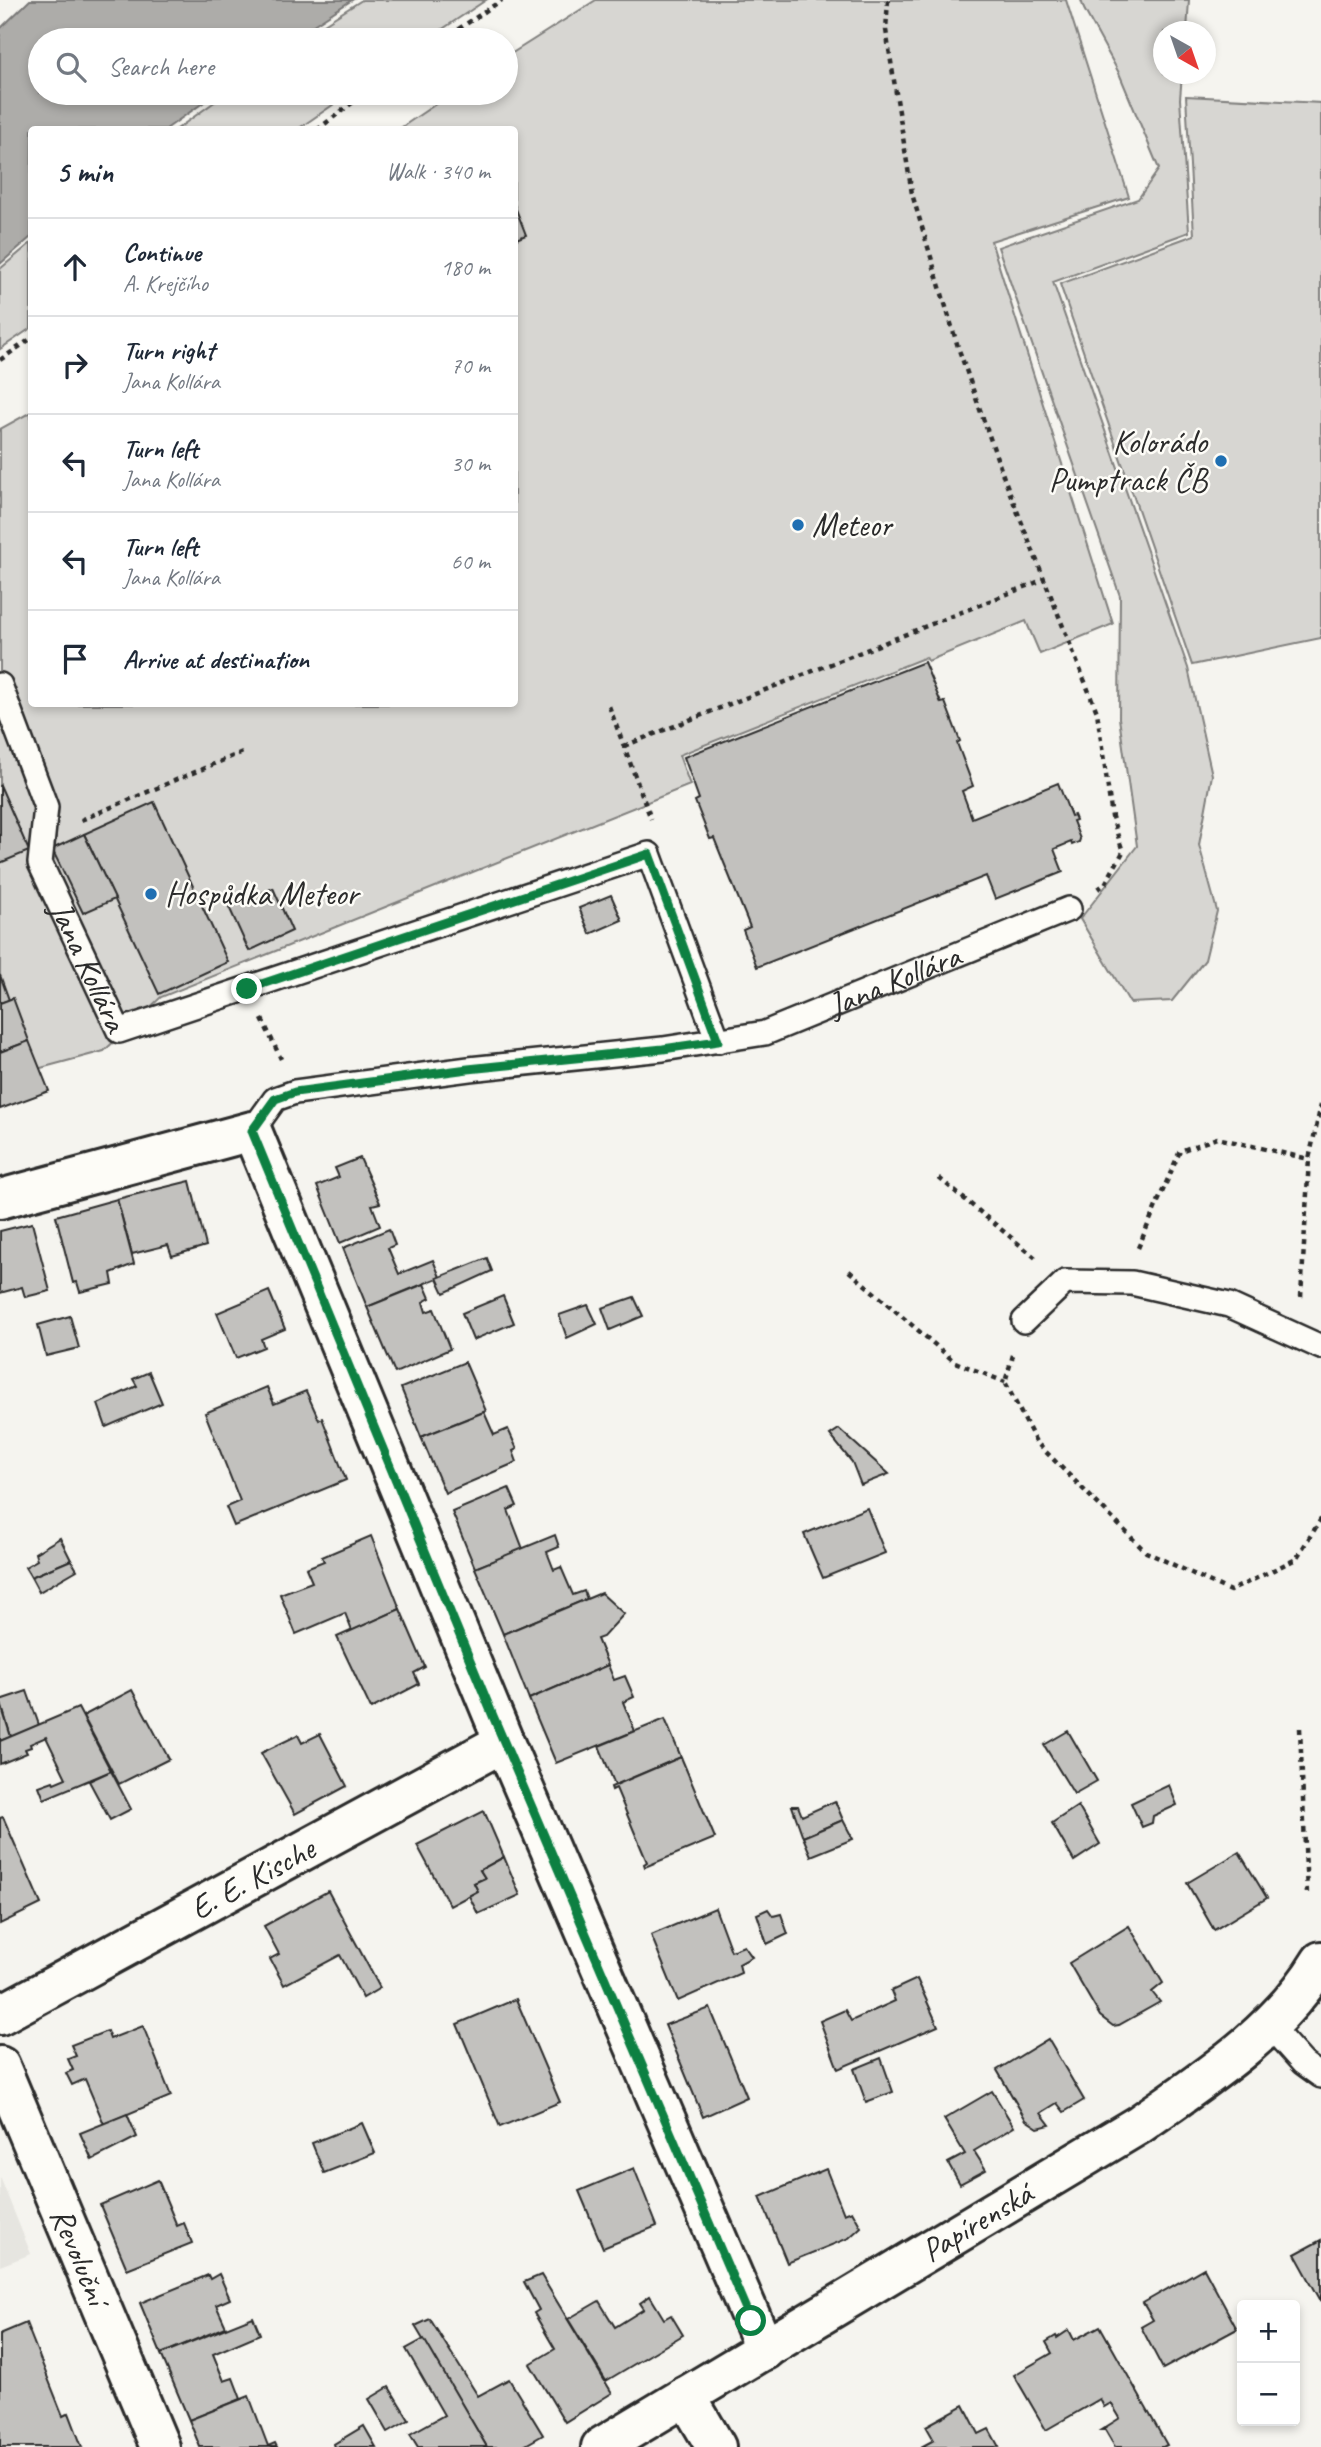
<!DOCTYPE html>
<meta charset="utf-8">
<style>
:root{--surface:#fff;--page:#f6f6f7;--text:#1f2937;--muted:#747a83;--line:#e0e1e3}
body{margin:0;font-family:Caveat,sans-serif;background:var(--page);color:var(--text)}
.controls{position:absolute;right:21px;bottom:21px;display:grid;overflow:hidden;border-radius:7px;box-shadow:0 4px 10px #0003}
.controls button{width:63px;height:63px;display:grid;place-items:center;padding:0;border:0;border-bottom:2px solid var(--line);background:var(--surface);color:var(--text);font:35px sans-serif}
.compass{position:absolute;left:1153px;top:21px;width:63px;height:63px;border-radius:50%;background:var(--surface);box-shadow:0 4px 10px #0003;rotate:140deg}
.stop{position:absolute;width:21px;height:21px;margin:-16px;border:5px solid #0b8043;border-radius:50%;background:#fff}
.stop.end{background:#0b8043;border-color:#fff;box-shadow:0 2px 7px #0008}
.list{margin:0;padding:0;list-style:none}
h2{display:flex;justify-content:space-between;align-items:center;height:91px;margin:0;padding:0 28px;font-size:30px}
h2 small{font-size:23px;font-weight:400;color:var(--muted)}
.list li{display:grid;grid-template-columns:46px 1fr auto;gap:21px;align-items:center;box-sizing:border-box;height:98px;padding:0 28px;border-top:2px solid var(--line)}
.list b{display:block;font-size:26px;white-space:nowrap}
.list p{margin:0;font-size:23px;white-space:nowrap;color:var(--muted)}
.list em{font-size:23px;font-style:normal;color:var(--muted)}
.icon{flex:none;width:38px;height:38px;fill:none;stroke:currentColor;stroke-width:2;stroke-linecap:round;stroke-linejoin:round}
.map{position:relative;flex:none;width:1321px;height:2447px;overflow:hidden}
.search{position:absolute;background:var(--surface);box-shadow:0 4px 10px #0003;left:28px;top:28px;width:490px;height:77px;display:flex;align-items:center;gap:18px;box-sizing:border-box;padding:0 24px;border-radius:38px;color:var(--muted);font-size:26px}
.panel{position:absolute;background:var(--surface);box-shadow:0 4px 10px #0003;left:28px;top:126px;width:490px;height:581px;border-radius:7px}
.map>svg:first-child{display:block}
.built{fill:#e6e5e0}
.green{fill:#d7d6d2;stroke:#81807e;stroke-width:2}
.water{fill:#adaca9;stroke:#797877;stroke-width:2}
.building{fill:#c2c1be;stroke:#2b2b2b;stroke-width:2}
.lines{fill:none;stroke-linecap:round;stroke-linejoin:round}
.service-casing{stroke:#2b2b2b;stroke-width:28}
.minor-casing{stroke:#2b2b2b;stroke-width:44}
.tertiary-casing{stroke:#2b2b2b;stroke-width:44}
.path{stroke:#2b2b2b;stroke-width:4.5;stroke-dasharray:5 5;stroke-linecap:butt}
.service{stroke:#fdfcf7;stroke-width:23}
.minor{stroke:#fdfcf7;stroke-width:38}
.tertiary{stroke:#fdfcf7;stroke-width:38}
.route{stroke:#0b8043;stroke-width:9}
.poi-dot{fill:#1f6fb2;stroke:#fdfcf7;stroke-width:2.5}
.labels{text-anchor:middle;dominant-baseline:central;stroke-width:5;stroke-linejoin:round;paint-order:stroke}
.poi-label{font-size:33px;fill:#2b2b2b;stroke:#fdfcf7;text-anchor:start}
.street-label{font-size:33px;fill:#2b2b2b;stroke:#fdfcf7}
</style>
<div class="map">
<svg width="1321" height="2447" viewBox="0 0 1321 2447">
<rect width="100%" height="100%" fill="#f5f4ef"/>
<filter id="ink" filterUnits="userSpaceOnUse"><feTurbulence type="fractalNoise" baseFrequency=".0143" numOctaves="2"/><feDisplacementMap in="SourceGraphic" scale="14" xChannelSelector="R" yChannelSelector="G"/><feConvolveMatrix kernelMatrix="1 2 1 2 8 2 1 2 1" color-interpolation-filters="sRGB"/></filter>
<g filter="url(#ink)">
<path class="built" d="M 0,2177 L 31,2254 L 0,2266 Z"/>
<g class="green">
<path d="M 362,0 L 486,0 L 426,40 L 299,40 Z"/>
<path d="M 596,0 L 1066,0 L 1129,197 L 991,241 L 1113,624 L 1040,654 L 1026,621 L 928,661 L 926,657 L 679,755 L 690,785 L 161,997 L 104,1051 L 0,1079 L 0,429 L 31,412 L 32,704 L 514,704 L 514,130 L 399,129 L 452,93 L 506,93 L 506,57 Z"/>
<path d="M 1081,0 L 1189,0 L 1187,31 L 1164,32 L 1164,74 L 1182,74 L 1180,99 L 1189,232 L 1053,282 L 1188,668 L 1212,775 L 1199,845 L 1217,911 L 1205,960 L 1172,1001 L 1130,1003 L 1080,919 L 1137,846 L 1119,718 L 1120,596 L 998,247 L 1138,199 L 1159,169 L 1119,73 L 1084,9 Z"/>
<path d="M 227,93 L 350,93 L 298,129 L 177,129 Z"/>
<path d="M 1186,96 L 1321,103 L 1321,638 L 1192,665 L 1060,284 L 1194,235 Z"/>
<path d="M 31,243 L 31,328 L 0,349 L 0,269 Z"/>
</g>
<path class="water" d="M 30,0 L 352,0 L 290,40 L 40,40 L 40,93 L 217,93 L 166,129 L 32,130 L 31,237 L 0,264 L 0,29 Z"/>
<g class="building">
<path d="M 514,204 L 526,235 L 514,240 Z"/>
<path d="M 924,662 L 941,703 L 945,702 L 960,741 L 957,743 L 973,786 L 962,791 L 972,818 L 1058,783 L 1071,816 L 1074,815 L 1076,820 L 1073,821 L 1080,839 L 1079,842 L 1072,845 L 1071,842 L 1054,849 L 1063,872 L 995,899 L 986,876 L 757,967 L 743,930 L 750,927 L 714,838 L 710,839 L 695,801 L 699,799 L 684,757 Z"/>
<path d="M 0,785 L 29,851 L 0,863 Z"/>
<path d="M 154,802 L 228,962 L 159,994 L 84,834 Z"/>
<path d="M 84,834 L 115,899 L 83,913 L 52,849 Z"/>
<path d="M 273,888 L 292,931 L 249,951 L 229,907 Z"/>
<path d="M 611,895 L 622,920 L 590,934 L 579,908 Z"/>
<path d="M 0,975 L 9,1000 L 0,1003 Z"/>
<path d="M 13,998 L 29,1041 L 0,1052 L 0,1003 Z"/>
<path d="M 29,1041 L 49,1091 L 0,1109 L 0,1052 Z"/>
<path d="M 360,1158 L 380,1203 L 372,1205 L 380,1226 L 340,1243 L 317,1186 L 339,1177 L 335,1168 Z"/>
<path d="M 190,1181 L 206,1246 L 172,1256 L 168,1245 L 132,1254 L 117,1199 Z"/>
<path d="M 117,1199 L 134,1264 L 111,1273 L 113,1284 L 80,1292 L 77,1282 L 73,1283 L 56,1216 Z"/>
<path d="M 32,1223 L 50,1291 L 25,1297 L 22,1287 L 0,1293 L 0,1231 Z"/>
<path d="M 389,1229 L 395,1245 L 388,1248 L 399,1274 L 433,1260 L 440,1277 L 367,1307 L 343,1248 Z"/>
<path d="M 487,1258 L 492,1271 L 444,1293 L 437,1278 Z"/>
<path d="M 424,1284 L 430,1298 L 423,1302 L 426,1312 L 434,1309 L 450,1349 L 395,1373 L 367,1307 Z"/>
<path d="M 269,1291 L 285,1329 L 261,1339 L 264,1347 L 236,1358 L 217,1313 Z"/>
<path d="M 503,1296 L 514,1323 L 473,1340 L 462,1313 Z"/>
<path d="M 634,1297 L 643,1316 L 610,1330 L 602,1308 Z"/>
<path d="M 588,1305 L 597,1324 L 567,1338 L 559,1315 Z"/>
<path d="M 70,1316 L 79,1348 L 46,1356 L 38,1325 Z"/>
<path d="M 465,1362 L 486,1411 L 421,1437 L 401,1388 Z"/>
<path d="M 149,1372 L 162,1403 L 106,1427 L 98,1404 L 137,1386 L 133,1379 Z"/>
<path d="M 267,1387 L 274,1404 L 306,1391 L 319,1420 L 322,1418 L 346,1480 L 234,1526 L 226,1507 L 240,1501 L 205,1413 Z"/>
<path d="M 484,1412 L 494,1435 L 508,1429 L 517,1449 L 513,1451 L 517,1462 L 445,1493 L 421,1437 Z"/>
<path d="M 839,1429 L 889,1474 L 861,1485 L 852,1462 L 830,1435 Z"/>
<path d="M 509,1488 L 517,1506 L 508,1510 L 523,1549 L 475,1568 L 452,1512 Z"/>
<path d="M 867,1508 L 885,1553 L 823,1578 L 804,1534 Z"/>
<path d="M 555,1535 L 559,1547 L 547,1552 L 554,1570 L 561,1567 L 573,1595 L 584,1591 L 587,1599 L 503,1634 L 475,1568 Z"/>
<path d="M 371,1536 L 400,1609 L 352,1631 L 345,1613 L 296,1634 L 280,1594 L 312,1582 L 306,1568 L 324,1561 L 322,1557 Z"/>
<path d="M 60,1538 L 71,1560 L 31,1577 L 25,1567 L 37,1560 L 35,1553 Z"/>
<path d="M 71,1560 L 77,1570 L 39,1592 L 31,1577 Z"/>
<path d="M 601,1593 L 624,1614 L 603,1637 L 597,1639 L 608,1665 L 529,1699 L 503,1634 Z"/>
<path d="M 400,1609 L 425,1667 L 414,1673 L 419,1684 L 371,1709 L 337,1637 Z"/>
<path d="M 608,1665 L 614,1680 L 625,1676 L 634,1697 L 623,1702 L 635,1731 L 556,1763 L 529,1699 Z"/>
<path d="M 132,1690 L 169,1759 L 119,1784 L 83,1716 Z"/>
<path d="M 27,1691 L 39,1725 L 11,1737 L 0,1700 Z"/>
<path d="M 0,1702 L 11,1737 L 0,1741 Z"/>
<path d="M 78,1708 L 111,1771 L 44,1799 L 39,1786 L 53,1781 L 54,1783 L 66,1778 L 46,1737 L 30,1744 L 31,1747 L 25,1749 L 27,1753 L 0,1764 L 0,1741 Z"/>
<path d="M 665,1719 L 681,1757 L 615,1785 L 599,1746 Z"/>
<path d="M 1068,1731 L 1097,1781 L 1074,1794 L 1044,1745 Z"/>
<path d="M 320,1734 L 347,1786 L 295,1814 L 261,1753 L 298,1735 L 302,1743 Z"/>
<path d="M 681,1757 L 715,1838 L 645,1867 L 644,1864 L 647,1862 L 616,1788 L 612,1790 L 611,1787 Z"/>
<path d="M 111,1771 L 131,1809 L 110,1820 L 89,1781 Z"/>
<path d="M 1169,1785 L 1177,1805 L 1153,1816 L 1152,1823 L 1142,1827 L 1131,1803 Z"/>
<path d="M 835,1801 L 843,1820 L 803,1837 L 792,1806 L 798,1806 L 802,1816 Z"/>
<path d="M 1078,1806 L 1100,1844 L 1074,1861 L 1052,1823 Z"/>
<path d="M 484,1811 L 504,1857 L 480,1870 L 485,1878 L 474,1883 L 478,1891 L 450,1906 L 417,1845 Z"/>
<path d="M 3,1817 L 41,1904 L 0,1924 L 0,1818 Z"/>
<path d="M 843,1820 L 853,1839 L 811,1856 L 803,1837 Z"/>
<path d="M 1239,1852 L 1267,1898 L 1214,1930 L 1187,1883 Z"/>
<path d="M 504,1857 L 520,1895 L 478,1914 L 469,1896 L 478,1891 L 474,1883 L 485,1878 L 480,1870 Z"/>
<path d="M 328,1891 L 380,1988 L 363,1998 L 340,1955 L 284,1985 L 270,1959 L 279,1954 L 264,1926 Z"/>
<path d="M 715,1908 L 731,1951 L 744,1946 L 752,1957 L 739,1964 L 741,1973 L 678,2001 L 651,1935 Z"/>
<path d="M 768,1909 L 773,1916 L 781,1914 L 788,1934 L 767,1944 L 757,1914 Z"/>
<path d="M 1129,1926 L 1163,1983 L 1152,1992 L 1160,2002 L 1119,2025 L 1113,2026 L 1100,2016 L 1069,1963 Z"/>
<path d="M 917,1979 L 938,2026 L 838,2069 L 820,2021 L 845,2010 L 851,2021 L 895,2001 L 891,1991 Z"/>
<path d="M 516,1999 L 560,2102 L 500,2127 L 457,2024 Z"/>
<path d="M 710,2008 L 747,2097 L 703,2117 L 665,2025 Z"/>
<path d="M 143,2026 L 171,2096 L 104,2124 L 85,2079 L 72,2085 L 66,2073 L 73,2070 L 68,2059 L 76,2056 L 71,2045 L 107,2031 L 110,2039 Z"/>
<path d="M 1048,2039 L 1084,2100 L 1064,2112 L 1057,2103 L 1041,2113 L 1050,2125 L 1038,2128 L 1026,2120 L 997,2070 Z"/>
<path d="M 881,2058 L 893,2092 L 866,2102 L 854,2069 Z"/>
<path d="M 992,2091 L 1014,2127 L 974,2151 L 986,2170 L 960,2184 L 948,2163 L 965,2154 L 944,2119 Z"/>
<path d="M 127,2114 L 137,2137 L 92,2160 L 80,2133 Z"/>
<path d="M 362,2123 L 375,2153 L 324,2173 L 312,2143 Z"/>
<path d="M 634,2168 L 657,2226 L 603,2248 L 579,2191 Z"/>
<path d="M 826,2169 L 844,2214 L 852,2211 L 861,2227 L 849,2238 L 787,2263 L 760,2197 Z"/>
<path d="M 158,2180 L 177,2226 L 184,2223 L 192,2243 L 127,2269 L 100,2205 Z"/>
<path d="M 1321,2240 L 1321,2301 L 1295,2254 Z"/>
<path d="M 1204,2268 L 1237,2329 L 1163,2369 L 1141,2327 L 1153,2320 L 1143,2303 Z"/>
<path d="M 219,2274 L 230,2299 L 216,2305 L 226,2327 L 161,2354 L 140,2303 L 208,2275 L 210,2279 Z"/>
<path d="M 541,2275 L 612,2393 L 565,2422 L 530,2364 L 555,2349 L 534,2313 L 539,2310 L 524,2282 Z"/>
<path d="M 650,2296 L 664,2319 L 671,2315 L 683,2335 L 606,2381 L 568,2319 L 599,2301 L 615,2327 L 644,2309 L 640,2303 Z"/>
<path d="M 253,2317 L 260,2334 L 213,2354 L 224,2381 L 233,2378 L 241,2399 L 189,2420 L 161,2354 Z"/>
<path d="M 430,2319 L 478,2396 L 509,2379 L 543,2435 L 522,2447 L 487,2447 L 415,2326 Z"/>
<path d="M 26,2323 L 63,2416 L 69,2413 L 82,2447 L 0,2447 L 0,2334 Z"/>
<path d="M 1100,2326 L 1167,2445 L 1163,2447 L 1115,2447 L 1105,2430 L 1101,2430 L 1120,2418 L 1111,2403 L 1104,2407 L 1100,2399 L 1046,2430 L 1014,2375 L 1052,2353 L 1046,2342 L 1056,2336 L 1057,2338 L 1069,2330 L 1074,2340 Z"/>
<path d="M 424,2339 L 487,2447 L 418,2447 L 410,2434 L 444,2415 L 406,2349 Z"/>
<path d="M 389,2387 L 409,2420 L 388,2432 L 369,2399 Z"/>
<path d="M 249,2396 L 268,2446 L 275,2443 L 277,2447 L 200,2447 L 189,2420 Z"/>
<path d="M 964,2405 L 979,2434 L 989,2429 L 999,2447 L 921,2447 L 934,2440 L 926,2426 Z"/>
<path d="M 364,2426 L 376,2447 L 335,2447 L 334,2444 Z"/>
</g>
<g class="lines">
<defs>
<g id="service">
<path id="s1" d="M 0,685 L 46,807 L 40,863 L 119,1031 L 649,854 L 718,1041"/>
<path id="s2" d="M 252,1131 L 275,1099 L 295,1092 L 469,1069 L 663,1049 L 765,1033 L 1069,909"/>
<path d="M 1024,1321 L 1065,1282 L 1132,1283 L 1229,1305 L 1321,1347"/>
<path d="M 1269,2025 L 1303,2063 L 1321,2076"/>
</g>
<g id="minor">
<path d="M 0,1199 L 252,1131 L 504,1742 L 765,2350"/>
<path id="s3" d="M 0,2015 L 504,1742"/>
<path id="s4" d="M 0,2066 L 160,2447"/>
<path d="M 686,2396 L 716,2447"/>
</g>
<g id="tertiary">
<path id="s5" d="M 601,2447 L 1140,2124 C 1206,2078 1279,2031 1321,1961"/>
</g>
</defs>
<use href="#service" class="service-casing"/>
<use href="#minor" class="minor-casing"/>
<use href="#tertiary" class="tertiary-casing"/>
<g class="path">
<path d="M 888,0 L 886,30 L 912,194 L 958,347 L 1004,478 L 1097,712 L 1112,817 L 1123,852 L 1105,884 L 1098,889"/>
<path d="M 442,40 L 502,0"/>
<path d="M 317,130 L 365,93"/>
<path d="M 0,360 L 32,338"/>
<path d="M 609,706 L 651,819"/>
<path d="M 624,746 L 1045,579"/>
<path d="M 81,820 L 245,751"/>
<path d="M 262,1019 L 281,1059"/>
<path d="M 939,1178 L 1037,1259"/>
<path d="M 1138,1248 L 1180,1151 L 1217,1138 L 1309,1159"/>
<path d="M 849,1271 L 955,1362 L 1005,1382"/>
<path d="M 1301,1297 L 1309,1159 L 1321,1105"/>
<path d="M 1013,1355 L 1005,1382 L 1036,1442 L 1146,1552 L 1230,1591 L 1296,1559 L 1321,1519"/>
<path d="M 1300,1728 L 1307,1894"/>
</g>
<use href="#service" class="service"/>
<use href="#minor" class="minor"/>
<use href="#tertiary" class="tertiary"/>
</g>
</g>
<g class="lines" filter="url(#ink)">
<path class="route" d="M 247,989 L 649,854 L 718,1041 L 663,1049 L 468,1069 L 295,1092 L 275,1099 L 252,1131 L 493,1716 L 751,2321"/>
</g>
<g class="poi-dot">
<circle cx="1221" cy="461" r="7"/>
<circle cx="798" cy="525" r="7"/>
<circle cx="151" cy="894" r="7"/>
</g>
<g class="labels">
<g class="poi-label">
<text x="1207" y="442" text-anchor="end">Kolorádo<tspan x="1207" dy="38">Pumptrack ČB</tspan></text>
<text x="812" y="525">Meteor</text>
<text x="165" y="894">Hospůdka Meteor</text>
</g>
<g class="street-label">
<text stroke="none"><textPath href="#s1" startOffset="301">Jana Kollára</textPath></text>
<text stroke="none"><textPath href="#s2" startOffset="674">Jana Kollára</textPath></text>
<text stroke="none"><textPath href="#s3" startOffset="287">E. E. Kische</textPath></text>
<text stroke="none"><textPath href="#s5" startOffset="438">Papírenská</textPath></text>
<text stroke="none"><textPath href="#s4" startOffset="206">Revoluční</textPath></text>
</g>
</g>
</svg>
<div class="controls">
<button>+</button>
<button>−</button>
</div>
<svg class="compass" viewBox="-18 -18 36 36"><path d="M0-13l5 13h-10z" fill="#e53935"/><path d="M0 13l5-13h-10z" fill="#747a83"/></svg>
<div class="stop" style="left:751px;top:2321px"></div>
<div class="stop end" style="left:247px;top:989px"></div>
<div class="search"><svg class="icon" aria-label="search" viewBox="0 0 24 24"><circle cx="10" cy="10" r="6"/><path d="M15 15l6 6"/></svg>Search here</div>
<section class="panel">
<h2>5 min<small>Walk · 340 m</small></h2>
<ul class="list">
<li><svg class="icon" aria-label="ahead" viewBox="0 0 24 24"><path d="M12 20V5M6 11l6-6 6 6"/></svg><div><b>Continue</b><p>A. Krejčího</p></div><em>180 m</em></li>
<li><svg class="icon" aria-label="right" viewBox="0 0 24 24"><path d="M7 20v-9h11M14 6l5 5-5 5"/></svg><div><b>Turn right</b><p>Jana Kollára</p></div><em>70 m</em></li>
<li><svg class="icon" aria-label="left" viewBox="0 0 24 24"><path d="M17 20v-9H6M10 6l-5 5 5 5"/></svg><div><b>Turn left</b><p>Jana Kollára</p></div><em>30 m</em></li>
<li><svg class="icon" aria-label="left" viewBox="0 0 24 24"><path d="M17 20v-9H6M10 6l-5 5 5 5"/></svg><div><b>Turn left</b><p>Jana Kollára</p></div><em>60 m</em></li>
<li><svg class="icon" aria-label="arrive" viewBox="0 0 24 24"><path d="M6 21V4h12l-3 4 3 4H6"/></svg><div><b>Arrive at destination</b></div></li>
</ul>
</section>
</div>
